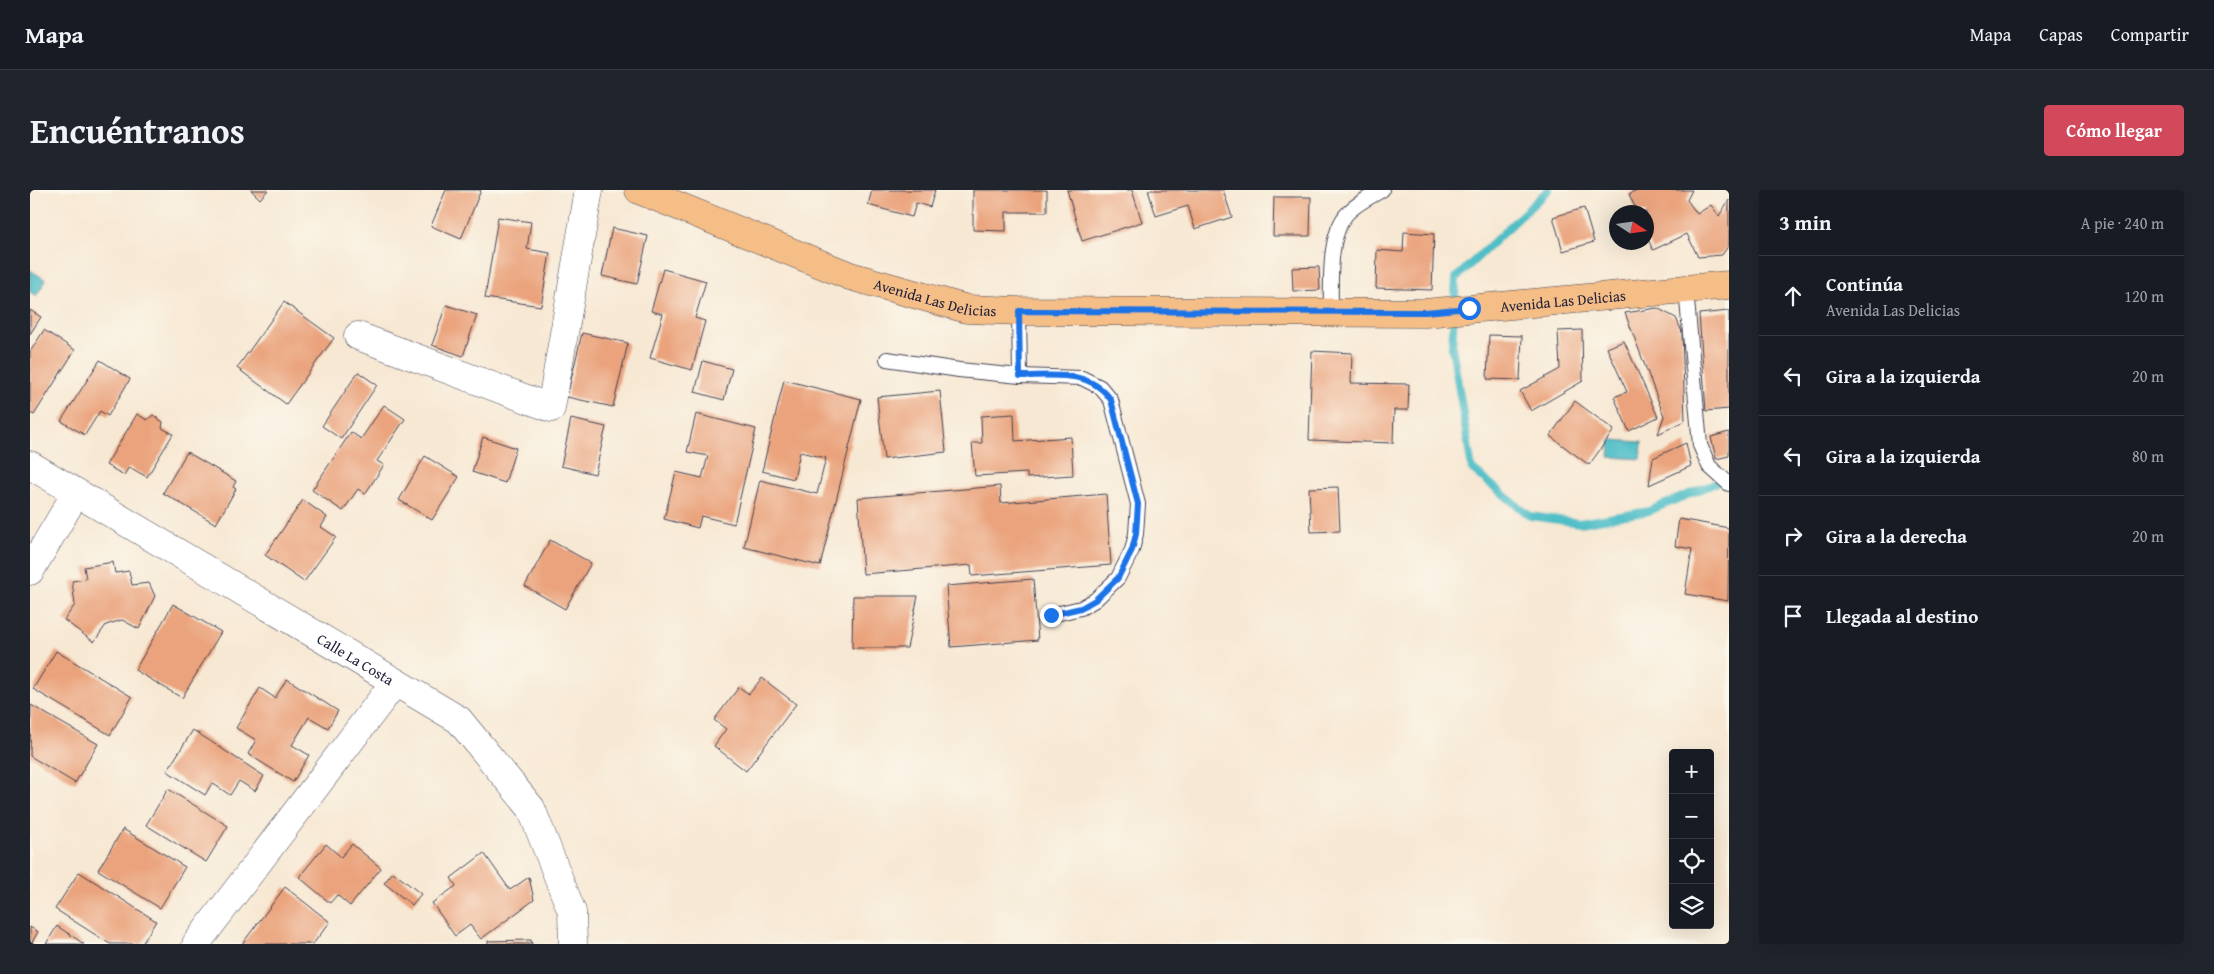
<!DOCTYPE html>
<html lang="es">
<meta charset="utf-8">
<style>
:root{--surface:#171b24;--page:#20242c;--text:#f1f3f6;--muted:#9ea1a6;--line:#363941;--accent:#d1495b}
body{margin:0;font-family:"Gentium Book Plus",serif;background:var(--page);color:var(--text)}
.controls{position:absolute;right:15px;bottom:15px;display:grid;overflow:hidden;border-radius:5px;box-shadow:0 5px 20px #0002}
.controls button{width:45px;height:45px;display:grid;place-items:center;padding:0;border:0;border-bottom:1px solid var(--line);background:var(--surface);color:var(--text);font:25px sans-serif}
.compass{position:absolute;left:1579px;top:15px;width:45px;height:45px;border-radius:50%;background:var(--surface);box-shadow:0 5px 20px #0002;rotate:102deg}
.stop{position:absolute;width:15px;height:15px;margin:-11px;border:4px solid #1a73e8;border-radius:50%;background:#fff}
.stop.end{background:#1a73e8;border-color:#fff;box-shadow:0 1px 5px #0008}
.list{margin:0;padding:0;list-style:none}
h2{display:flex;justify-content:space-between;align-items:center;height:65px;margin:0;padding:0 20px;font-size:21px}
h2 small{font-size:16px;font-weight:400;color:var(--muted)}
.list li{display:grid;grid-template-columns:32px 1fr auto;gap:15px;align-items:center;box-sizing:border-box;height:80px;padding:0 20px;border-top:1px solid var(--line)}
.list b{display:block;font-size:19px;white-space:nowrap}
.list p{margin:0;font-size:16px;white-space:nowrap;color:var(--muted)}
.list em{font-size:16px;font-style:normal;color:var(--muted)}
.icon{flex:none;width:28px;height:28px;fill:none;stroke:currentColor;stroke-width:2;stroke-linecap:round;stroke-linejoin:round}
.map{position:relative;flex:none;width:1699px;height:754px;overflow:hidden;border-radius:5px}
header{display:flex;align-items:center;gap:30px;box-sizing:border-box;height:70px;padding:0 25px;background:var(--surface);border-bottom:1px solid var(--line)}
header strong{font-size:24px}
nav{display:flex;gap:28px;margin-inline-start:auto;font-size:18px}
.intro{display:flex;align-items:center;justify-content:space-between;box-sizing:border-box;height:120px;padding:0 30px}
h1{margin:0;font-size:35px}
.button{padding:12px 22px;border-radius:5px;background:var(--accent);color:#fff;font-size:18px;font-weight:700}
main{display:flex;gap:30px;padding:0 30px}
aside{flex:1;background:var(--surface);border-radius:5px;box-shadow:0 5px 20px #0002}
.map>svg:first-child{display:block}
.water{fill:#50bec7;stroke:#397081}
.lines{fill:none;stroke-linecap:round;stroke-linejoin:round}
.stream{stroke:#50bec7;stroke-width:8}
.building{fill:#eaa37b}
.lane-casing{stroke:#424052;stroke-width:16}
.street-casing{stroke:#424052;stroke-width:29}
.primary-casing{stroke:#424052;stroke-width:29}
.lane{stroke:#fff;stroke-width:14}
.street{stroke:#fff;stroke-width:28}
.primary{stroke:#f6be87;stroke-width:28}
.route{stroke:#1a73e8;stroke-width:6}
.labels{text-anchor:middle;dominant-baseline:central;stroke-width:5;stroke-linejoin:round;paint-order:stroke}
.street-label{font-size:15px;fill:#22223b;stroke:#fbf7ec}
</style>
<header>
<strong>Mapa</strong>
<nav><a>Mapa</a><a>Capas</a><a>Compartir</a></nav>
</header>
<div class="intro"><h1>Encuéntranos</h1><a class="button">Cómo llegar</a></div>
<main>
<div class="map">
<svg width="1699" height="754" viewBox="0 0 1699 754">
<rect width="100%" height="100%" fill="#fbf7ec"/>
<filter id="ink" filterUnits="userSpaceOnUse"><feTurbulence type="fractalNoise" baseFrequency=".02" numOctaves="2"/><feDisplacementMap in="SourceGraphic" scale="10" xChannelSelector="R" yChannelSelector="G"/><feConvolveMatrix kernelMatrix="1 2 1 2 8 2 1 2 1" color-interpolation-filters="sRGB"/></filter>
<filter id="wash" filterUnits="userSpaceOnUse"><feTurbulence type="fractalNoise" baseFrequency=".0096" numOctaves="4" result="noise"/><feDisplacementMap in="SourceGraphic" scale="20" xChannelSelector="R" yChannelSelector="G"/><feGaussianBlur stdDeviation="1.12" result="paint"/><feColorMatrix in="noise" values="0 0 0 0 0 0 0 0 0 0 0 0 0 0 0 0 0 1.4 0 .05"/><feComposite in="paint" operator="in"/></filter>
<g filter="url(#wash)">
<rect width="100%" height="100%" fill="#f7e8d3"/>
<g class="water">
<path d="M 0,80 L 16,90 L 6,106 L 0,102 Z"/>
<path d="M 1581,250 L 1612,252 L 1611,269 L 1579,267 Z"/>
</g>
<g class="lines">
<path class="stream" d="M 1518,0 L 1426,88 L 1422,157 L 1442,279 L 1500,326 L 1550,333 L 1619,321 L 1695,289"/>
</g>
<g id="blocks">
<g class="building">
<path d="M 221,0 L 238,0 L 230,9 Z"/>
<path d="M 416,0 L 451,0 L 431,49 L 401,36 Z"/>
<path d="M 842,0 L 905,0 L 900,17 L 886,13 L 882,27 L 838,15 Z"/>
<path d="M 943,0 L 1017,0 L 1017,22 L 976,22 L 976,41 L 943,40 Z"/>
<path d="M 1037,0 L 1102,0 L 1112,32 L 1052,51 Z"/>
<path d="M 1118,0 L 1193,0 L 1202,27 L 1165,39 L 1158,16 L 1126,26 Z"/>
<path d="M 1607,0 L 1662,0 L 1657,10 L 1667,24 L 1681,15 L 1689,26 L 1699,10 L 1699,55 L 1692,65 L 1668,67 L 1657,44 L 1623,60 L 1616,45 L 1616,22 L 1607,22 L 1599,4 Z"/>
<path d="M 1244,7 L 1281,7 L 1280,46 L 1243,46 Z"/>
<path d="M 1554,18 L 1564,52 L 1533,61 L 1523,27 Z"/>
<path d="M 468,27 L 501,32 L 497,59 L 520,63 L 511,116 L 455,108 Z"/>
<path d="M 582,38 L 618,46 L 607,94 L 572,86 Z"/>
<path d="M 1374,42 L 1404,44 L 1402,100 L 1346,98 L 1347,60 L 1373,62 Z"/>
<path d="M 1289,77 L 1290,100 L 1263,101 L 1262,78 Z"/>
<path d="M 633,79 L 676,91 L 665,128 L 675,131 L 662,180 L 620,168 L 633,124 L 621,121 Z"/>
<path d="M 254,112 L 304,148 L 256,214 L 207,178 Z"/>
<path d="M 416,115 L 447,125 L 433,166 L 402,155 Z"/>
<path d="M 1627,118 L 1646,128 L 1652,142 L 1655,231 L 1628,244 L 1634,226 L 1595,123 Z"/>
<path d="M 0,120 L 11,127 L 0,144 Z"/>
<path d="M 1699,121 L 1699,219 L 1676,221 L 1669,124 Z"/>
<path d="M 14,140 L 45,160 L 4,225 L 0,223 L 0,162 Z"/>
<path d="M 1552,140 L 1553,191 L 1501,221 L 1490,201 L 1530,179 L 1528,141 Z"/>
<path d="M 552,143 L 598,153 L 583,217 L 537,207 Z"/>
<path d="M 1459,145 L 1492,146 L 1490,190 L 1457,189 Z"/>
<path d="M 1594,151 L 1628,227 L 1599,241 L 1584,207 L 1597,202 L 1577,158 Z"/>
<path d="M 1282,161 L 1322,163 L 1321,193 L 1379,194 L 1378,220 L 1364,220 L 1363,253 L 1279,250 Z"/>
<path d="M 70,170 L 100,189 L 78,226 L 70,221 L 55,245 L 31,231 Z"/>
<path d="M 673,171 L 702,179 L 694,210 L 665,202 Z"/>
<path d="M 328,182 L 347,195 L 311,249 L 292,236 Z"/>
<path d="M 754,190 L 831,209 L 790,376 L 714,357 L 730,290 L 787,304 L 796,268 L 770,262 L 764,289 L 732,281 Z"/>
<path d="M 910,201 L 916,262 L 854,269 L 847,207 Z"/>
<path d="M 1545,211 L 1584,240 L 1559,275 L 1520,246 Z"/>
<path d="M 354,215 L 375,229 L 347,271 L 354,275 L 335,304 L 328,299 L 313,321 L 282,300 L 321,242 L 331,249 Z"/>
<path d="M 107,224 L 117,230 L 123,225 L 133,232 L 132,238 L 143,244 L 117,287 L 99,277 L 94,285 L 76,275 Z"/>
<path d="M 666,224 L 726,239 L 704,334 L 671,326 L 668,338 L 634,329 L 646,282 L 672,288 L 678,266 L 657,262 Z"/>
<path d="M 984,224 L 985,251 L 1041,247 L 1043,285 L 997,288 L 997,283 L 945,286 L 942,253 L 952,253 L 951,226 Z"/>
<path d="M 541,229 L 576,237 L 565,284 L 531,276 Z"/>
<path d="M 1699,242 L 1699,266 L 1686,269 L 1681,247 Z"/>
<path d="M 453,247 L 486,258 L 475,293 L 442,282 Z"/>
<path d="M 1656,253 L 1661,276 L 1619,295 L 1623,268 Z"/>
<path d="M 157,262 L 206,291 L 203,297 L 206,299 L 186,334 L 133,303 Z"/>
<path d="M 395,266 L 429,287 L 402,330 L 369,310 Z"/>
<path d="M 970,296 L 971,313 L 1076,304 L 1081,375 L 942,386 L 941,375 L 833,384 L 828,308 Z"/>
<path d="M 1308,297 L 1310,341 L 1281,342 L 1279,298 Z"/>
<path d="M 273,310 L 297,327 L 291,337 L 306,347 L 274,392 L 235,365 Z"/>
<path d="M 1649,329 L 1699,338 L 1698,411 L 1655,404 L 1662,359 L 1645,356 Z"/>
<path d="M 520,350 L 561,373 L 535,419 L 495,396 Z"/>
<path d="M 83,372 L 85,383 L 99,381 L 102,395 L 119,393 L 125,406 L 109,439 L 92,430 L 76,435 L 64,452 L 34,430 L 45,415 L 42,391 L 56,389 L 54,377 Z"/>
<path d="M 1003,389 L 1008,450 L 921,457 L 916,396 Z"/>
<path d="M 823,406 L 888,406 L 877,458 L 822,458 Z"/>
<path d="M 143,414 L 191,442 L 152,508 L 105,480 Z"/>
<path d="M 26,461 L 102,507 L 80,545 L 3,499 Z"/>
<path d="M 732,488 L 766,514 L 716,581 L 684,556 L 696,539 L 684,530 L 709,497 L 719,504 Z"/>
<path d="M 257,489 L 308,521 L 298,538 L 279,527 L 262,555 L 279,565 L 263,592 L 218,564 L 226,550 L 206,538 L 230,498 L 245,508 Z"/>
<path d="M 1,515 L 68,554 L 45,593 L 0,566 Z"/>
<path d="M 163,540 L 234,586 L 225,601 L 209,591 L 200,605 L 182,593 L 175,605 L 137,581 Z"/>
<path d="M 138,599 L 198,636 L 176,672 L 116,635 Z"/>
<path d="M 93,639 L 155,677 L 130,718 L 68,680 Z"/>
<path d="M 296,654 L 311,667 L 322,654 L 351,678 L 320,716 L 307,705 L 300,713 L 269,687 Z"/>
<path d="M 454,663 L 480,700 L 499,687 L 504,710 L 451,749 L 440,735 L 425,746 L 402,713 L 426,696 L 421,688 Z"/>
<path d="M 49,682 L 126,731 L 112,754 L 80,754 L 25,719 Z"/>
<path d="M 363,682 L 391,704 L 382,715 L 354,693 Z"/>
<path d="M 255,697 L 300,732 L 283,754 L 212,754 Z"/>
<path d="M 27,736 L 54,754 L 16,754 Z"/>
<path d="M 0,737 L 8,742 L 1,754 L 0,754 Z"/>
<path d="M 501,750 L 502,754 L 458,754 L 458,751 Z"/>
</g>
</g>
</g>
<g filter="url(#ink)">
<use href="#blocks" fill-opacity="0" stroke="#424052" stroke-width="1"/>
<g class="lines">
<defs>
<g id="lane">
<path d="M 1656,99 L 1670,255 L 1679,276 L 1699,294"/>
<path d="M 989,121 L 990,186"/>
<path d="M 1301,122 C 1301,93 1297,38 1322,19 C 1331,11 1342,6 1352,0"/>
<path d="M 857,169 L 929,180 L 990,186 L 1052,188 L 1070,197 L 1081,210 L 1108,314 L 1106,344 L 1102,360 L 1088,388 L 1065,410 L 1051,418 L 1021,425"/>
</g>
<g id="street">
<path d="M 328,146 L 521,218 L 559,0"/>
<path id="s1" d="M 0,275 L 429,530 L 501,618 L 542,722 L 543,754"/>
<path d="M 0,381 L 46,303"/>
<path d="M 166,754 L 365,492"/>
</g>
<g id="primary">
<path id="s2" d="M 609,0 L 820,86 L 937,119 L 989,121 L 1395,123 L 1699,95"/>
</g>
</defs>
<use href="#lane" class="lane-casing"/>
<use href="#street" class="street-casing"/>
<use href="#primary" class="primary-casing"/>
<use href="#lane" class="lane"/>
<use href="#street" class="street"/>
<use href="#primary" class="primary"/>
</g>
</g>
<g class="lines" filter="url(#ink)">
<path class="route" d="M 1021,425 L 1051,418 L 1065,410 L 1088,388 L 1102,360 L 1106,344 L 1108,314 L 1081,210 C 1060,179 1023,186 990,186 L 989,121 L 1395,122 L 1439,118"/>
</g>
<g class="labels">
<g class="street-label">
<text stroke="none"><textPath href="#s2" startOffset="316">Avenida Las Delicias</textPath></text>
<text stroke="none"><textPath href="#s2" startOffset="946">Avenida Las Delicias</textPath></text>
<text stroke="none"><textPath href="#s1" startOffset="379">Calle La Costa</textPath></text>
</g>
</g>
</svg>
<div class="controls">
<button>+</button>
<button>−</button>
<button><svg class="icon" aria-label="locate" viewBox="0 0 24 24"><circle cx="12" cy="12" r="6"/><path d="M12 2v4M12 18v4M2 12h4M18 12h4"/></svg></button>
<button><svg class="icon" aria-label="layers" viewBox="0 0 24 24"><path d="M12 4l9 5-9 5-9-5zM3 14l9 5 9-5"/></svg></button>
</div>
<svg class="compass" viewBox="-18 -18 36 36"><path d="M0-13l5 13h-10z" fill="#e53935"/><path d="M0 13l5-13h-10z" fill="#9ea1a6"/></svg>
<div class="stop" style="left:1439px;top:118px"></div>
<div class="stop end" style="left:1021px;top:425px"></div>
</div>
<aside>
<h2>3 min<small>A pie · 240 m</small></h2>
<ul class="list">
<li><svg class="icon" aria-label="ahead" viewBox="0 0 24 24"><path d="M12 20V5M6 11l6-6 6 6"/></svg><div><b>Continúa</b><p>Avenida Las Delicias</p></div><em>120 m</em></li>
<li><svg class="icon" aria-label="left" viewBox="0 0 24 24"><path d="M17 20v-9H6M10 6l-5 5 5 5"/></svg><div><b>Gira a la izquierda</b></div><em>20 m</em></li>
<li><svg class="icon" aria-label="left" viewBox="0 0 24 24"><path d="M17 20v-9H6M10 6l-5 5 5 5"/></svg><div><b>Gira a la izquierda</b></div><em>80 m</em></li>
<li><svg class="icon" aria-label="right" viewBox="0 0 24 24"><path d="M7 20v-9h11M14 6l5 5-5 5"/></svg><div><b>Gira a la derecha</b></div><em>20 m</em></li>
<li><svg class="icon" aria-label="arrive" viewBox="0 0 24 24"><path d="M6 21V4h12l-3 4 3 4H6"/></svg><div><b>Llegada al destino</b></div></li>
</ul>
</aside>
</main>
